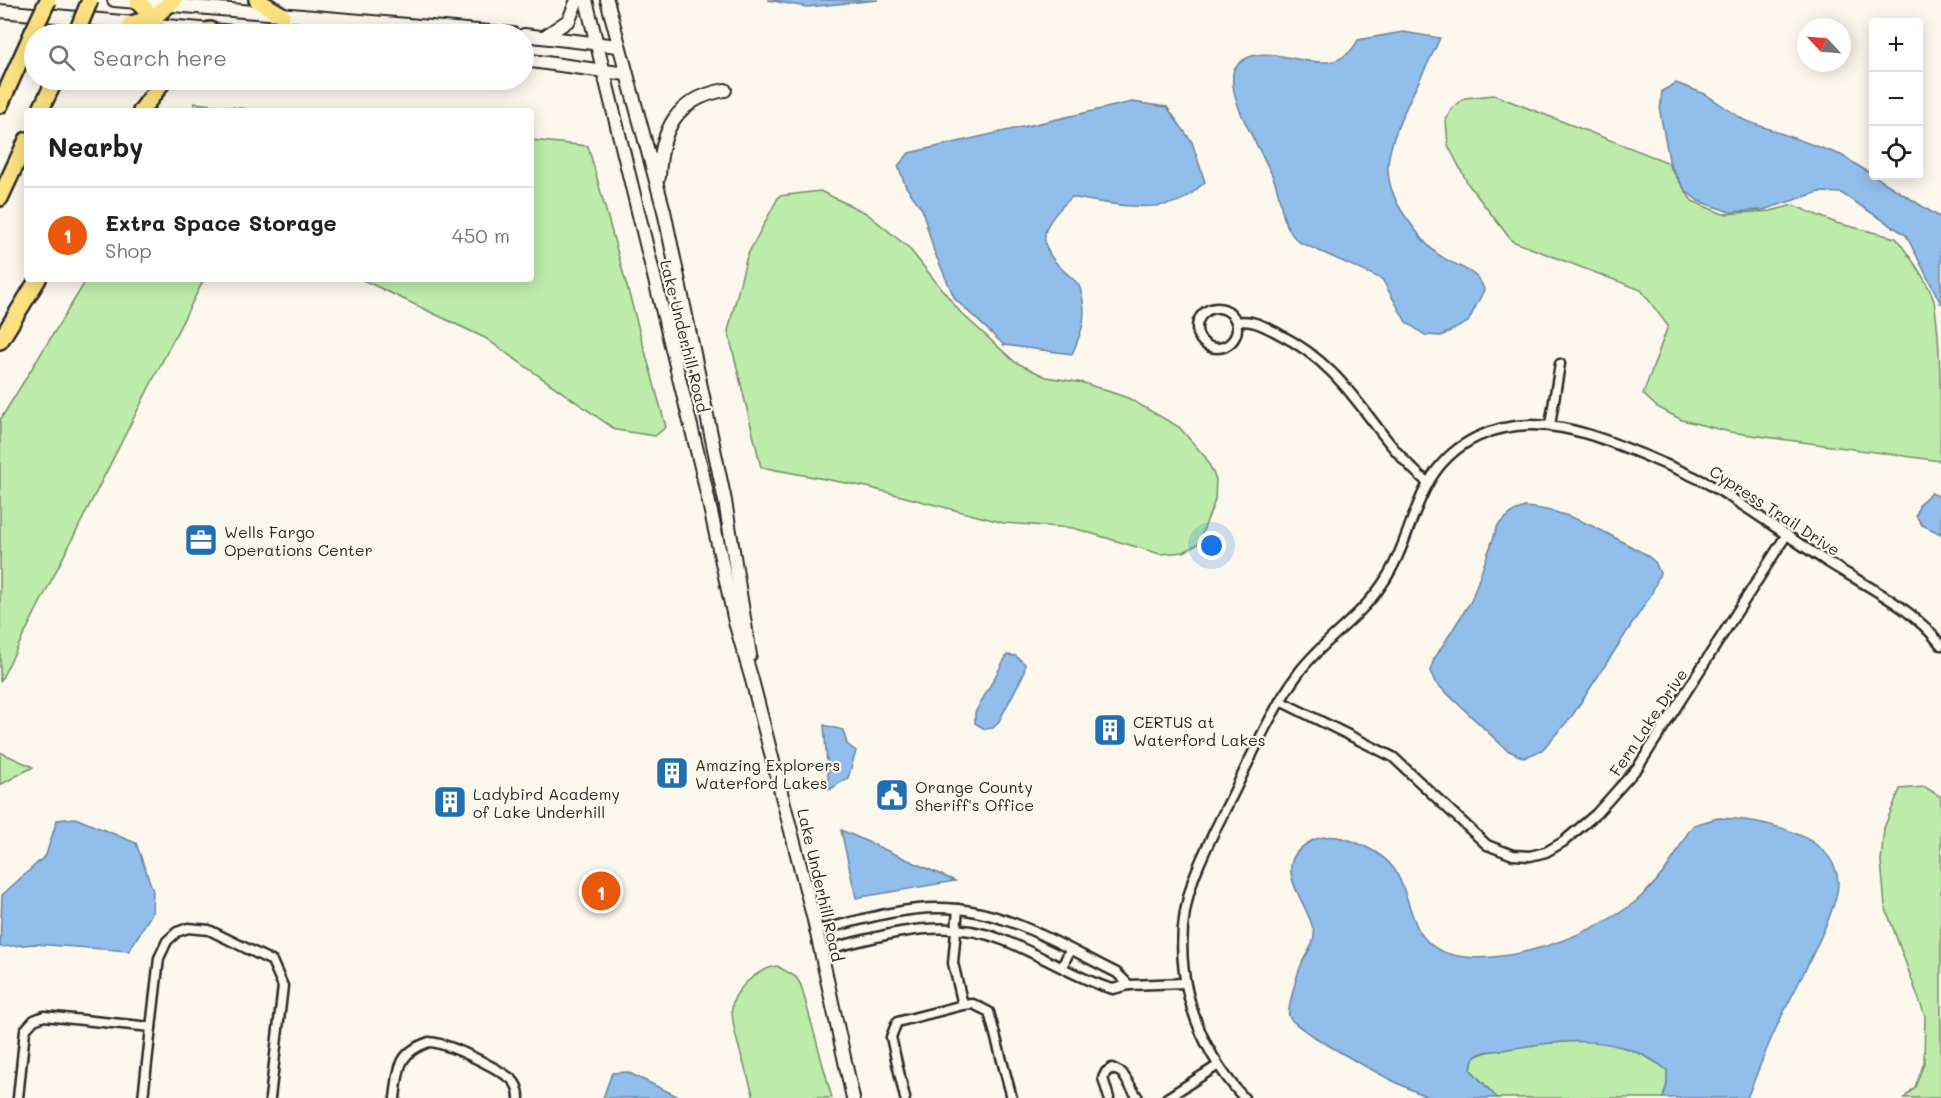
<!DOCTYPE html>
<meta charset="utf-8">
<style>
:root{--surface:#fff;--page:#f2f2f2;--text:#202124;--muted:#757577;--line:#e0e0e0;--accent:#ea580c}
body{margin:0;font-family:Mali,sans-serif;background:var(--page);color:var(--text)}
.controls{position:absolute;right:18px;top:18px;display:grid;overflow:hidden;border-radius:6px;box-shadow:0 3px 15px #0003}
.controls button{width:54px;height:54px;display:grid;place-items:center;padding:0;border:0;border-bottom:2px solid var(--line);background:var(--surface);color:var(--text);font:30px sans-serif}
.compass{position:absolute;left:1797px;top:18px;width:54px;height:54px;border-radius:50%;background:var(--surface);box-shadow:0 3px 15px #0003;rotate:296deg}
.you{position:absolute;left:1212px;top:546px;width:21px;height:21px;margin:-15px;border:4px solid #fff;border-radius:50%;background:#1a73e8;box-shadow:0 0 0 9px #1a73e833}
.badge{display:grid;place-items:center;width:39px;height:39px;border-radius:50%;background:var(--accent);color:#fff;font-size:20px;font-weight:700}
.pin{position:absolute;translate:-50% -50%;border:3px solid #fff;box-shadow:0 2px 6px #0006}
.list{margin:0;padding:0;list-style:none}
h2{display:flex;justify-content:space-between;align-items:center;height:78px;margin:0;padding:0 24px;font-size:26px}
h2 small{font-size:20px;font-weight:400;color:var(--muted)}
.list li{display:grid;grid-template-columns:39px 1fr auto;gap:18px;align-items:center;box-sizing:border-box;height:96px;padding:0 24px;border-top:2px solid var(--line)}
.list b{display:block;font-size:22px;white-space:nowrap}
.list p{margin:0;font-size:20px;white-space:nowrap;color:var(--muted)}
.list em{font-size:20px;font-style:normal;color:var(--muted)}
.icon{flex:none;width:33px;height:33px;fill:none;stroke:currentColor;stroke-width:2;stroke-linecap:round;stroke-linejoin:round}
.map{position:relative;flex:none;width:1941px;height:1098px;overflow:hidden}
.search{position:absolute;background:var(--surface);box-shadow:0 3px 15px #0003;left:24px;top:24px;width:510px;height:66px;display:flex;align-items:center;gap:15px;box-sizing:border-box;padding:0 21px;border-radius:33px;color:var(--muted);font-size:22px}
.panel{position:absolute;background:var(--surface);box-shadow:0 3px 15px #0003;left:24px;top:108px;width:510px;height:174px;border-radius:6px}
.map>svg:first-child{display:block}
.green{fill:#bcebaa;stroke:#748b6a;stroke-width:1.5}
.water{fill:#91beeb;stroke:#68839e;stroke-width:1.5}
.lines{fill:none;stroke-linecap:round;stroke-linejoin:round}
.street-casing{stroke:#2b2b2b;stroke-width:13}
.secondary-casing{stroke:#2b2b2b;stroke-width:16}
.highway-casing{stroke:#2b2b2b;stroke-width:20}
.street{stroke:#fbf7ec;stroke-width:8}
.secondary{stroke:#fbf7ec;stroke-width:12}
.highway{stroke:#fbe180;stroke-width:15}
.highway-bridge-casing{stroke:#2b2b2b;stroke-width:20;stroke-linecap:butt}
.highway-bridge{stroke:#fbe180;stroke-width:15}
.labels{text-anchor:middle;dominant-baseline:central;stroke-width:4.5;stroke-linejoin:round;paint-order:stroke}
.street-label{font-size:16px;fill:#2b2b2b;stroke:#fbf7ec}
.poi-label{font-size:16px;fill:#2b2b2b;stroke:#fbf7ec;text-anchor:start}
</style>
<div class="map">
<svg width="1941" height="1098" viewBox="0 0 1941 1098">
<rect width="100%" height="100%" fill="#fbf7ec"/>
<filter id="ink" filterUnits="userSpaceOnUse"><feTurbulence type="fractalNoise" baseFrequency=".0167" numOctaves="2"/><feDisplacementMap in="SourceGraphic" scale="12" xChannelSelector="R" yChannelSelector="G"/><feConvolveMatrix kernelMatrix="1 2 1 2 8 2 1 2 1" color-interpolation-filters="sRGB"/></filter>
<g filter="url(#ink)">
<g class="green">
<path d="M 1494,95 L 1667,162 L 1692,201 L 1723,214 L 1771,211 L 1793,205 L 1836,223 L 1896,238 C 1910,257 1927,279 1934,301 C 1941,343 1941,417 1940,461 L 1730,432 L 1682,420 L 1657,407 L 1643,394 L 1668,326 L 1641,290 L 1512,241 L 1468,184 L 1448,145 L 1446,120 L 1452,108 L 1465,98 Z"/>
<path d="M 195,103 L 266,111 L 191,111 Z"/>
<path d="M 531,140 L 588,146 L 666,427 L 655,436 L 616,430 L 485,338 L 361,279 L 531,279 Z"/>
<path d="M 820,191 L 866,213 L 908,247 L 961,313 L 1015,362 L 1046,377 L 1084,383 L 1128,398 L 1179,427 L 1206,458 L 1216,479 L 1215,500 L 1198,544 L 1184,552 L 1160,554 L 1073,528 L 1004,523 L 867,487 L 761,467 L 728,331 L 747,256 L 779,196 Z"/>
<path d="M 87,279 L 204,279 L 0,682 L 0,420 Z"/>
<path d="M 0,752 L 33,767 L 0,785 Z"/>
<path d="M 1925,787 L 1941,797 L 1941,1098 L 1904,1098 L 1915,1087 L 1924,1063 L 1925,1016 L 1885,906 L 1881,861 L 1884,828 L 1900,789 Z"/>
<path d="M 777,966 L 796,977 L 801,985 L 832,1098 L 754,1098 C 747,1071 734,1040 732,1012 C 730,991 758,969 777,966 Z"/>
<path d="M 1587,1040 C 1617,1043 1643,1052 1667,1070 L 1667,1084 L 1663,1098 L 1497,1098 L 1471,1070 L 1473,1059 C 1485,1046 1567,1041 1587,1040 Z"/>
</g>
<g class="water">
<path d="M 767,0 L 878,0 L 807,7 Z"/>
<path d="M 1403,32 L 1440,38 C 1425,72 1390,130 1388,165 C 1387,186 1398,208 1411,224 C 1420,236 1429,249 1442,257 C 1457,267 1480,271 1484,290 L 1468,322 L 1441,336 L 1425,335 L 1406,322 L 1382,279 L 1299,242 C 1280,225 1283,205 1275,182 C 1264,152 1225,101 1234,69 C 1264,27 1330,94 1358,40 Z"/>
<path d="M 1676,83 L 1705,94 L 1744,120 L 1841,155 L 1941,218 L 1941,304 L 1906,235 L 1841,193 L 1819,192 L 1763,210 L 1730,212 L 1698,201 L 1685,190 L 1670,165 L 1660,112 L 1662,91 Z"/>
<path d="M 1132,102 L 1167,107 L 1192,142 L 1205,182 C 1199,187 1193,193 1187,197 C 1159,215 1102,203 1072,197 C 1043,223 1032,242 1064,271 C 1069,276 1078,282 1080,288 C 1088,315 1083,330 1072,354 L 1004,345 L 955,299 L 934,251 L 922,209 L 906,187 L 898,166 L 909,153 Z"/>
<path d="M 1931,493 L 1941,497 L 1941,534 L 1922,525 L 1916,516 L 1920,503 Z"/>
<path d="M 1525,507 C 1570,510 1606,533 1645,554 L 1655,562 L 1660,573 L 1651,595 L 1572,716 L 1542,750 L 1524,758 L 1507,750 L 1435,682 L 1430,671 L 1434,659 L 1471,601 L 1498,525 L 1514,511 Z"/>
<path d="M 1007,655 L 1016,656 L 1025,664 L 1024,673 L 998,723 L 993,728 L 985,729 L 975,723 L 975,713 Z"/>
<path d="M 824,725 L 843,730 L 847,744 L 856,751 L 848,778 L 829,790 Z"/>
<path d="M 75,818 L 136,843 L 153,891 L 152,913 L 129,951 L 35,944 L 0,947 L 2,895 L 46,855 L 57,820 Z"/>
<path d="M 1718,818 C 1757,819 1835,832 1838,882 C 1839,911 1791,996 1777,1026 C 1766,1049 1757,1074 1747,1098 L 1663,1098 L 1667,1084 L 1667,1070 C 1619,1032 1563,1040 1508,1049 C 1496,1052 1482,1049 1473,1059 L 1471,1070 L 1497,1098 C 1477,1098 1452,1098 1432,1098 C 1415,1095 1292,1029 1289,1016 C 1287,1009 1298,971 1302,963 C 1306,953 1315,945 1314,933 C 1310,903 1268,867 1308,843 C 1322,834 1337,835 1352,841 C 1394,857 1398,871 1411,911 C 1415,923 1419,934 1429,943 C 1474,982 1595,935 1635,902 C 1650,890 1664,873 1674,857 C 1681,846 1685,834 1694,825 Z"/>
<path d="M 841,830 L 955,881 L 856,898 Z"/>
<path d="M 627,1072 L 681,1098 L 603,1098 L 612,1073 Z"/>
</g>
<g class="lines">
<defs>
<g id="street">
<circle cx="1217" cy="328" r="20"/>
<path d="M 1236,322 C 1253,319 1264,326 1279,334 C 1353,371 1369,433 1427,482"/>
<path d="M 1550,425 L 1560,364"/>
<path d="M 1280,701 L 1393,757 L 1487,845 L 1513,855 L 1530,856 L 1546,852 L 1563,842 L 1596,814 L 1638,767 L 1787,534"/>
<path d="M 958,909 L 953,963 L 963,1005"/>
<path d="M 815,931 C 855,922 896,908 937,908 C 1002,907 1060,945 1117,973 L 1129,985 L 1113,989 L 1103,986 C 1069,974 1037,953 1003,940 C 942,915 881,936 820,951"/>
<path d="M 1062,967 L 1070,950"/>
<path d="M 1129,985 L 1185,983"/>
<path d="M 18,1098 L 25,1030 L 34,1020 L 44,1016 L 151,1027"/>
<path d="M 143,1098 L 159,958 L 167,941 L 177,932 L 188,928 L 209,930 L 272,961 L 283,986 L 270,1098"/>
<path d="M 395,1098 C 399,1069 397,1053 429,1042 C 449,1043 493,1066 510,1078 C 517,1083 519,1090 519,1098"/>
<path d="M 905,1098 L 891,1037 L 897,1022 L 963,1005 L 973,1004 L 989,1012 L 1012,1098"/>
<path d="M 1109,1098 L 1103,1078 L 1106,1072 L 1112,1068 L 1122,1073 L 1138,1098"/>
<path d="M 1167,1098 L 1217,1066"/>
<path d="M 1244,1098 C 1190,1039 1167,958 1193,880 C 1205,847 1222,817 1237,786 C 1256,746 1274,706 1300,671 C 1324,640 1358,619 1381,586 C 1418,534 1411,469 1477,437 C 1535,410 1592,434 1646,456 C 1668,466 1691,474 1712,486 C 1751,509 1788,537 1826,561 C 1867,587 1911,606 1941,645"/>
</g>
<g id="secondary">
<path d="M 114,0 L 513,34"/>
<path d="M 586,0 L 702,471 L 735,622 L 752,680 L 814,920 L 853,1098"/>
<path d="M 607,0 L 664,211 L 725,501 L 750,655"/>
<path d="M 0,11 L 256,34"/>
<path d="M 524,35 L 618,46"/>
<path d="M 544,37 L 569,20 L 577,0"/>
<path d="M 524,60 L 626,74"/>
<path d="M 659,177 C 661,130 675,99 725,90"/>
</g>
<g id="highway">
<path d="M 257,0 L 282,15"/>
<path d="M 138,2 L 153,18 L 161,34"/>
<path d="M 131,24 L 153,18 L 174,0"/>
<path d="M 203,34 L 210,30"/>
<path d="M 0,105 L 32,34"/>
<path d="M 40,111 L 55,80"/>
<path d="M 141,111 L 164,80"/>
<path d="M 0,198 L 27,140"/>
<path d="M 0,341 L 38,279"/>
</g>
</defs>
<use href="#street" class="street-casing"/>
<use href="#secondary" class="secondary-casing"/>
<use href="#highway" class="highway-casing"/>
<use href="#street" class="street"/>
<use href="#secondary" class="secondary"/>
<use href="#highway" class="highway"/>
<defs>
<g id="highway-bridge">
<path d="M 32,34 L 48,0"/>
<path d="M 76,34 L 90,0"/>
</g>
</defs>
<use href="#highway-bridge" class="highway-bridge-casing"/>
<use href="#highway-bridge" class="highway-bridge"/>
</g>
</g>
<defs>
<symbol id="office-square" viewBox="-11 -11 22 22"><rect x="-9" y="-9" width="18" height="18" rx="4" fill="#1f6fb2" stroke="#fbf7ec"/><path d="M-6-3h4V-5.5h4V-3h4V5H-6ZM-1-4.5V-3h2v-1.5ZM-6 0V1H6V0Z" fill="#fff"/></symbol>
<symbol id="building-square" viewBox="-11 -11 22 22"><rect x="-9" y="-9" width="18" height="18" rx="4" fill="#1f6fb2" stroke="#fbf7ec"/><path d="M-4-6H4V6H1V3H-1V6H-4ZM-2.5-4.3h1.7v1.8h-1.7ZM.8-4.3h1.7v1.8H.8ZM-2.5-1h1.7V.8h-1.7ZM.8-1h1.7V.8H.8Z" fill="#fff"/></symbol>
<symbol id="civic-square" viewBox="-11 -11 22 22"><rect x="-9" y="-9" width="18" height="18" rx="4" fill="#1f6fb2" stroke="#fbf7ec"/><path d="M-.6-6.5H3V-4.5H.6V-3L4-1V1h2V6H-6V1h2V-1L-.6-3ZM-1.2 2.5V6h2.4V2.5Z" fill="#fff"/></symbol>
</defs>
<g fill-rule="evenodd">
<use href="#office-square" x="182" y="521" width="38" height="38"/>
<use href="#building-square" x="1091" y="711" width="38" height="38"/>
<use href="#building-square" x="653" y="754" width="38" height="38"/>
<use href="#civic-square" x="873" y="776" width="38" height="38"/>
<use href="#building-square" x="431" y="783" width="38" height="38"/>
</g>
<g class="labels">
<g class="street-label">
<text transform="translate(685 336) rotate(76)">Lake Underhill Road</text>
<text transform="translate(1775 510) rotate(33)">Cypress Trail Drive</text>
<text transform="translate(1648 722) rotate(-56)">Fern Lake Drive</text>
<text transform="translate(821 885) rotate(77)">Lake Underhill Road</text>
</g>
<g class="poi-label">
<text x="224" y="531">Wells Fargo<tspan x="224" dy="18">Operations Center</tspan></text>
<text x="1133" y="721">CERTUS at<tspan x="1133" dy="18">Waterford Lakes</tspan></text>
<text x="695" y="764">Amazing Explorers<tspan x="695" dy="18">Waterford Lakes</tspan></text>
<text x="915" y="786">Orange County<tspan x="915" dy="18">Sheriff's Office</tspan></text>
<text x="473" y="793">Ladybird Academy<tspan x="473" dy="18">of Lake Underhill</tspan></text>
</g>
</g>
</svg>
<div class="controls">
<button>+</button>
<button>−</button>
<button><svg class="icon" aria-label="locate" viewBox="0 0 24 24"><circle cx="12" cy="12" r="6"/><path d="M12 2v4M12 18v4M2 12h4M18 12h4"/></svg></button>
</div>
<svg class="compass" viewBox="-18 -18 36 36"><path d="M0-13l5 13h-10z" fill="#e53935"/><path d="M0 13l5-13h-10z" fill="#757577"/></svg>
<div class="you"></div>
<div class="pin badge" style="left:601px;top:891px">1</div>
<div class="search"><svg class="icon" aria-label="search" viewBox="0 0 24 24"><circle cx="10" cy="10" r="6"/><path d="M15 15l6 6"/></svg>Search here</div>
<section class="panel">
<h2>Nearby<small></small></h2>
<ul class="list">
<li><span class="badge">1</span><div><b>Extra Space Storage</b><p>Shop</p></div><em>450 m</em></li>
</ul>
</section>
</div>
